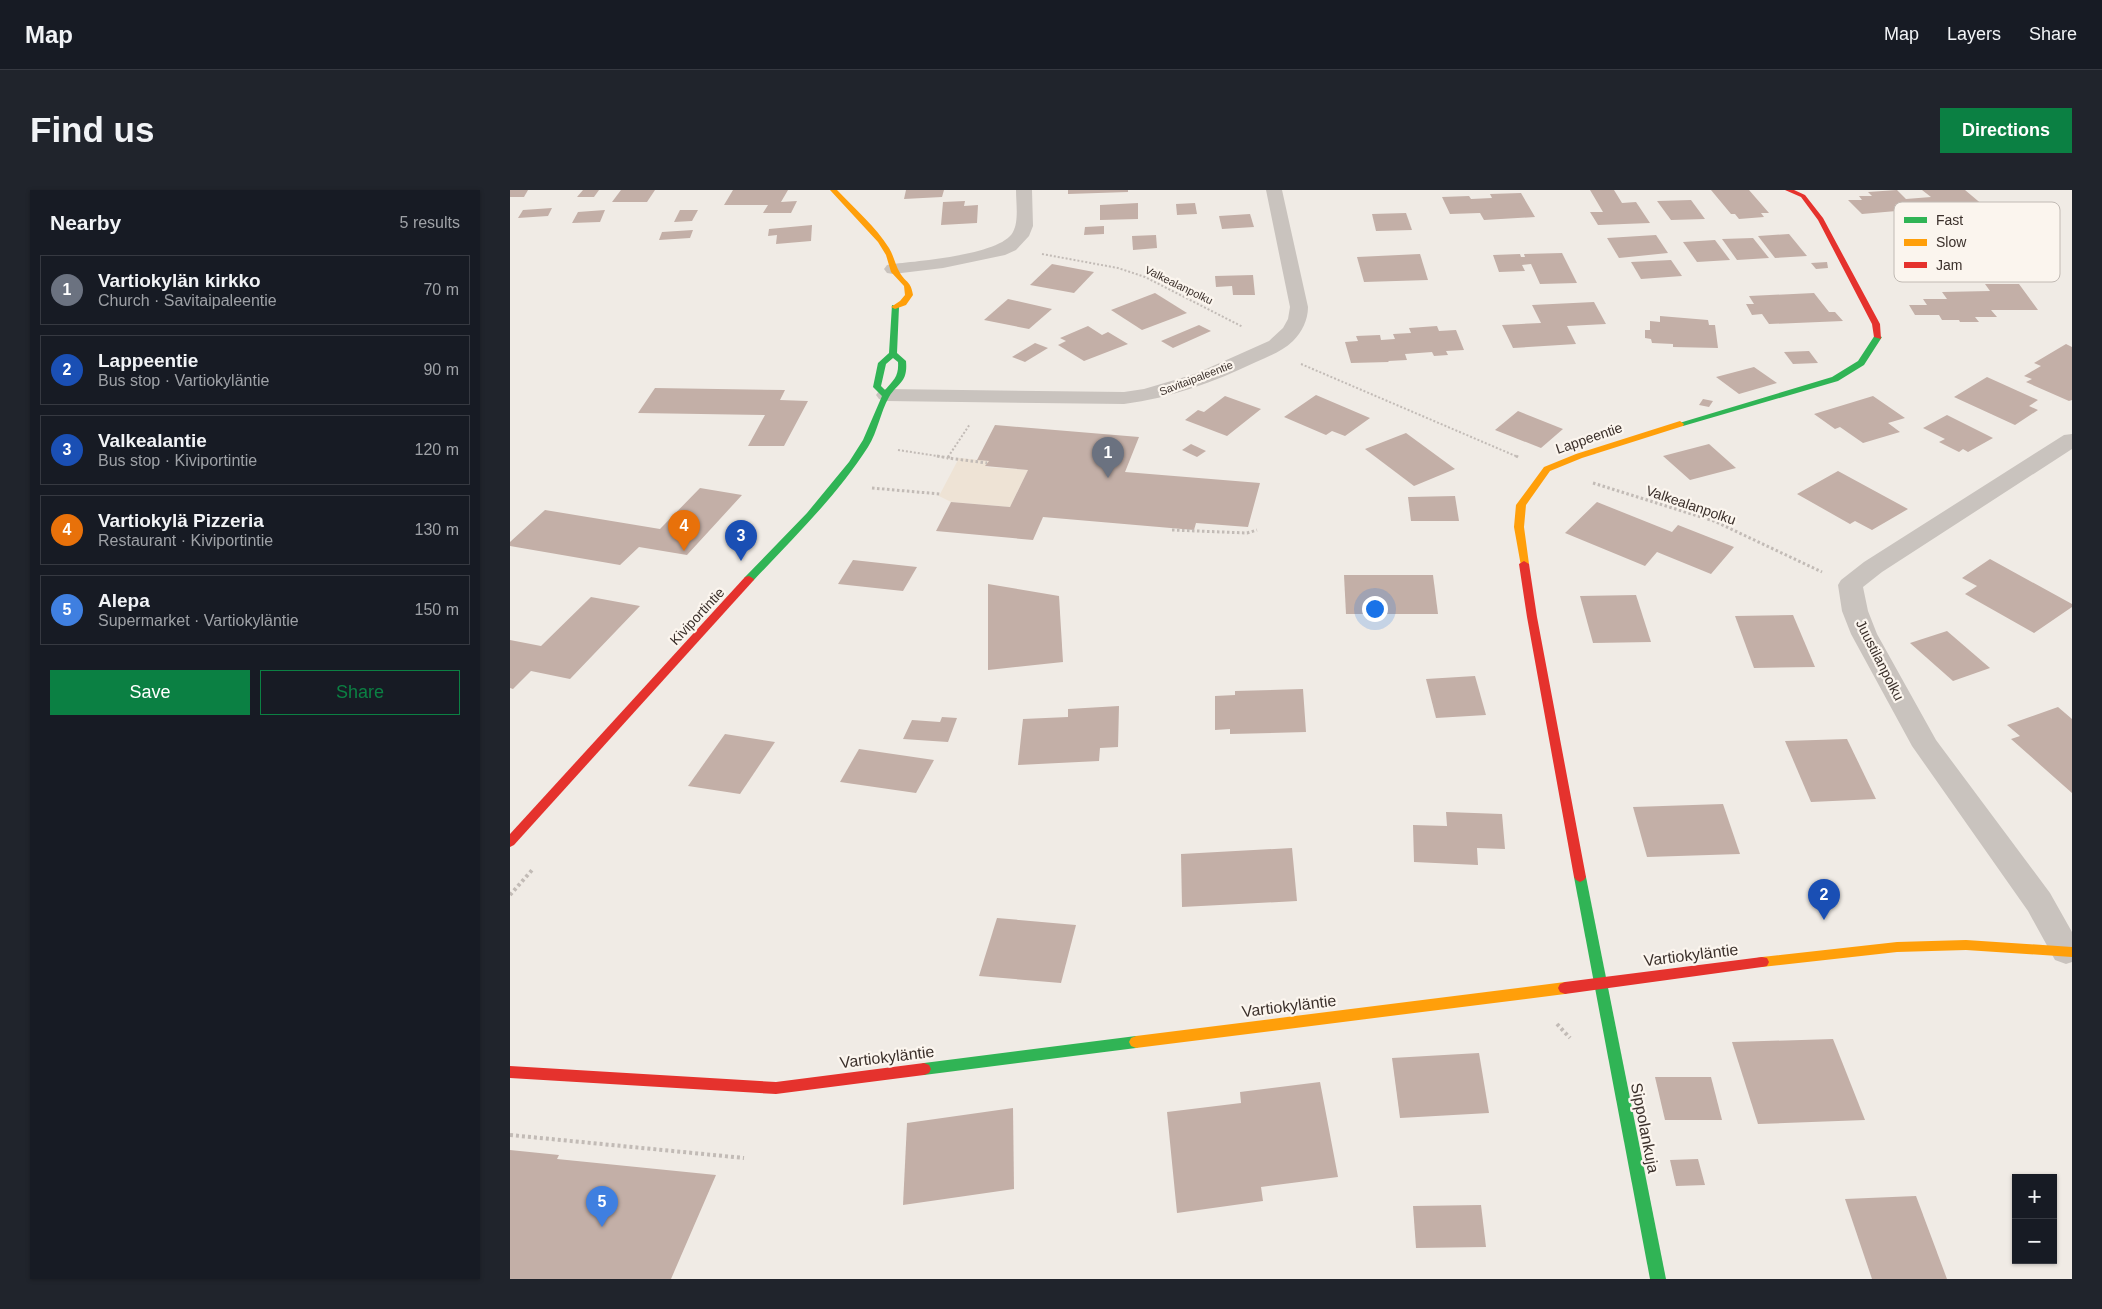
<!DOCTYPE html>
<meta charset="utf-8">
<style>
:root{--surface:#171b24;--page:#20242c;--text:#f1f3f6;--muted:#9ea1a6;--line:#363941;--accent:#0b8043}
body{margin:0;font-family:Helvetica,sans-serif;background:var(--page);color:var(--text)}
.controls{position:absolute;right:15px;bottom:15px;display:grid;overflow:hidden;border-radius:0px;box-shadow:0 1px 4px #0004}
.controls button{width:45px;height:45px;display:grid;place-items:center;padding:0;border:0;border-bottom:1px solid var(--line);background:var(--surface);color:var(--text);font:25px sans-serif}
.you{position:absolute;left:864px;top:418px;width:18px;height:18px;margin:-12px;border:4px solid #fff;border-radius:50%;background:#1a73e8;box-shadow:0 0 0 8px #1a73e833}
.badge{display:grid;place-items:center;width:32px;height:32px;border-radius:50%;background:var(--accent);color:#fff;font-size:16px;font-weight:700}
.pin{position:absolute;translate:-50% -41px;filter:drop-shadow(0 1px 2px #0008)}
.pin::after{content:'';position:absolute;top:26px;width:18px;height:15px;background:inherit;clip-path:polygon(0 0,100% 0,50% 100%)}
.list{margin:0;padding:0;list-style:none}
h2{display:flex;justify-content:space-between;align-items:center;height:65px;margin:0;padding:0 20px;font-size:21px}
h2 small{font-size:16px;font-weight:400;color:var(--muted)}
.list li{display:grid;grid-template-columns:32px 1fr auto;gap:15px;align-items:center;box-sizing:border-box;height:70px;margin:0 10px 10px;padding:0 10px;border:1px solid var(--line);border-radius:0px}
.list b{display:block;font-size:19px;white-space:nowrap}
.list p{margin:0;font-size:16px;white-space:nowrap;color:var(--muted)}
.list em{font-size:16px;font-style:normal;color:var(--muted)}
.actions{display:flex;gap:10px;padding:15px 20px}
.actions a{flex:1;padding:11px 0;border:1px solid var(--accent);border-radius:0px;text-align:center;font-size:18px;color:var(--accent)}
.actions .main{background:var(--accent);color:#fff}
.map{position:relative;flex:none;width:1562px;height:1089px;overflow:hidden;border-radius:0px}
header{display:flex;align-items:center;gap:30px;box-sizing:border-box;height:70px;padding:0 25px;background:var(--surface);border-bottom:1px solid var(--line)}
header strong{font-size:24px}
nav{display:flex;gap:28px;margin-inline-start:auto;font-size:18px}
.intro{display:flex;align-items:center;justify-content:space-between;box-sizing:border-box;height:120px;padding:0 30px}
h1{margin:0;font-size:35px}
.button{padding:12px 22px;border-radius:0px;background:var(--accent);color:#fff;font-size:18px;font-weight:700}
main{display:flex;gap:30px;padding:0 30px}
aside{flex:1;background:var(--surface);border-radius:0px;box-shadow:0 1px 4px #0004}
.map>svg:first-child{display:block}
.plaza{fill:#eee3d5}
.building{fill:#c3afa7}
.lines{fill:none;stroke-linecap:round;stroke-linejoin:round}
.path-far2{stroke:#c2bbb6;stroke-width:2;stroke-dasharray:2 2;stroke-linecap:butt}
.path-far1{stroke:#c2bbb6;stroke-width:3;stroke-dasharray:2.5 2.5;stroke-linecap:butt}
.path{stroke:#c2bbb6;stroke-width:4;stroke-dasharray:3 3;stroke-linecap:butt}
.street{fill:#c9c3be;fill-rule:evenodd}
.fast{fill:#30b455;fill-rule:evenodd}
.slow{fill:#ff9f0a;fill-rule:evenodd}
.jam{fill:#e5322d;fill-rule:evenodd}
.labels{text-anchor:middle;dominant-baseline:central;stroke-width:4.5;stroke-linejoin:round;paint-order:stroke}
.far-street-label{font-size:11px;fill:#3b302b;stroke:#fbf5ee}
.street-label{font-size:14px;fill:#3b302b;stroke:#fbf5ee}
.near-street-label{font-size:16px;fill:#3b302b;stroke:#fbf5ee}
.key{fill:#fbf5ee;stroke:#c1bab4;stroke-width:1}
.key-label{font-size:14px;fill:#3b302b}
</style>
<header>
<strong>Map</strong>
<nav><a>Map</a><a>Layers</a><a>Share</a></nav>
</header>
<div class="intro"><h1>Find us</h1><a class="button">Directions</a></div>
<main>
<aside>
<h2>Nearby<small>5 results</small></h2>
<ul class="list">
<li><span class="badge" style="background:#6b7280">1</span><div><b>Vartiokylän kirkko</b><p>Church · Savitaipaleentie</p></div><em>70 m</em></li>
<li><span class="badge" style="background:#1a4fb4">2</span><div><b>Lappeentie</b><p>Bus stop · Vartiokyläntie</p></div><em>90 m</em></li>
<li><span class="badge" style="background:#1a4fb4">3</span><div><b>Valkealantie</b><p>Bus stop · Kiviportintie</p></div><em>120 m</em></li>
<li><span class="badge" style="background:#e8710a">4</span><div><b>Vartiokylä Pizzeria</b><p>Restaurant · Kiviportintie</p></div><em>130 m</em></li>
<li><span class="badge" style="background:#3f7fe0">5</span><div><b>Alepa</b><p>Supermarket · Vartiokyläntie</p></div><em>150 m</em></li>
</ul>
<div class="actions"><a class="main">Save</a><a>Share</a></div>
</aside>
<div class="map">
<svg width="1562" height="1089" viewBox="0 0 1562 1089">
<rect width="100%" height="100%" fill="#f0ebe5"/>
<path class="plaza" d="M 449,268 L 479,271 L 476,277 L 518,280 L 500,317 L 441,312 L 429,306 Z"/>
<g class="building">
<path d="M 0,0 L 18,0 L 14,7 L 0,7 Z"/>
<path d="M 73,0 L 89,0 L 84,7 L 67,7 Z"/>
<path d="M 111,0 L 145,0 L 137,12 L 102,12 Z"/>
<path d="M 223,0 L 278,0 L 271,12 L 287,11 L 281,23 L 253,23 L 258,15 L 214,15 Z"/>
<path d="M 396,0 L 434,0 L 432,7 L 394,9 Z"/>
<path d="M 558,0 L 618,0 L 618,2 L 558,4 Z"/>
<path d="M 1080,0 L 1104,0 L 1112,13 L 1126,12 L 1140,33 L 1088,35 L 1080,22 L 1093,22 Z"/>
<path d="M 1201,0 L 1239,0 L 1259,23 L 1251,23 L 1254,27 L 1229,29 L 1225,24 L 1221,24 Z"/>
<path d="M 1387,0 L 1396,9 L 1421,7 L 1412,0 L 1455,0 L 1474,16 L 1434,19 L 1432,17 L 1352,24 L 1338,10 L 1352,10 L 1349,6 L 1362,6 L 1358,2 Z"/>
<path d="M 1011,3 L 1025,27 L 974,30 L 970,23 L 940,24 L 932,7 L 959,6 L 961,9 L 982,8 L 980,4 Z"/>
<path d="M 1181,10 L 1195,29 L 1161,30 L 1147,11 Z"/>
<path d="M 455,11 L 454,16 L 468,15 L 467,33 L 431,35 L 433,12 Z"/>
<path d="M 628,13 L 628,29 L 590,30 L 590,15 Z"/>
<path d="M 685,13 L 687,24 L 667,25 L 666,14 Z"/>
<path d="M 42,18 L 38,26 L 8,28 L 13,20 Z"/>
<path d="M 95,20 L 90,32 L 62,33 L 68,22 Z"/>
<path d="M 170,20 L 188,20 L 182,31 L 164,32 Z"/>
<path d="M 896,23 L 902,40 L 866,41 L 862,24 Z"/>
<path d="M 740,24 L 744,37 L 712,39 L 709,26 Z"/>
<path d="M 302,35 L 301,51 L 266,54 L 267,45 L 258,46 L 259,39 Z"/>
<path d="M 594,36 L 594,44 L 574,45 L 575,37 Z"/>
<path d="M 183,40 L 180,48 L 149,50 L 152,42 Z"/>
<path d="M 1279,44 L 1297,66 L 1265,68 L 1248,46 Z"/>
<path d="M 646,45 L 647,58 L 623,60 L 622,46 Z"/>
<path d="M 1146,45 L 1158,63 L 1109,68 L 1097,48 Z"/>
<path d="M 1243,48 L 1259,68 L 1227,70 L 1212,49 Z"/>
<path d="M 1205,50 L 1220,70 L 1187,72 L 1173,52 Z"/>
<path d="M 1052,63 L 1067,93 L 1030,94 L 1021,74 L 1012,75 L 1015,81 L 989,82 L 983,65 L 1010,64 L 1011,67 L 1015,67 L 1014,64 Z"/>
<path d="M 910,64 L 918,90 L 854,92 L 847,67 Z"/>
<path d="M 1161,70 L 1172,86 L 1131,89 L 1121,72 Z"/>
<path d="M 1317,72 L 1318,78 L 1306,79 L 1301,73 Z"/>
<path d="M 542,74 L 584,82 L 564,103 L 520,95 Z"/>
<path d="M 743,85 L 745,105 L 723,105 L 722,96 L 706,97 L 705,86 Z"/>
<path d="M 1475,94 L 1509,94 L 1528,120 L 1481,120 L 1487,127 L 1465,127 L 1469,132 L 1450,132 L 1449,130 L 1432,130 L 1429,125 L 1405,125 L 1399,115 L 1417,115 L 1413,109 L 1437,109 L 1432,102 L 1480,101 Z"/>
<path d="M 645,103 L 677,123 L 632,140 L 601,120 Z"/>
<path d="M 1304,103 L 1319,122 L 1325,122 L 1333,131 L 1259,134 L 1252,124 L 1242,125 L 1236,114 L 1244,114 L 1239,106 Z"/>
<path d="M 498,109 L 542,119 L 519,139 L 474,130 Z"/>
<path d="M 1084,112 L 1096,134 L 1057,136 L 1066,154 L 1003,158 L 992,135 L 1031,133 L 1022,115 Z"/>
<path d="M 1150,126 L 1198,130 L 1199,135 L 1205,135 L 1208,158 L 1163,157 L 1163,154 L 1142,153 L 1141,149 L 1135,148 L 1135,140 L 1140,140 L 1140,131 L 1150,132 Z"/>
<path d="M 689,135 L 701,141 L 663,158 L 651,151 Z"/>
<path d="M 578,136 L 592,145 L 598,142 L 618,154 L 574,171 L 548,155 L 556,151 L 550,148 Z"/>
<path d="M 927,136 L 929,141 L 946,140 L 954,160 L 936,161 L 938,165 L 924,166 L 922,162 L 895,164 L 897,170 L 878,171 L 879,172 L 841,173 L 835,152 L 848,151 L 846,146 L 870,145 L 871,150 L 885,149 L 883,144 L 901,143 L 899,138 Z"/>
<path d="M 525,153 L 538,158 L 515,172 L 502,167 Z"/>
<path d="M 1556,154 L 1562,157 L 1562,210 L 1559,211 L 1516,192 L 1522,189 L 1514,186 L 1531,176 L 1524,173 Z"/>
<path d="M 1299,161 L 1308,173 L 1283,174 L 1274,162 Z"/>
<path d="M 1244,177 L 1267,193 L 1229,204 L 1206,187 Z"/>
<path d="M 1477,187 L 1528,210 L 1519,216 L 1528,220 L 1505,235 L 1444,207 Z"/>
<path d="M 145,198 L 275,200 L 270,210 L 298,211 L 274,256 L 238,256 L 255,225 L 128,223 Z"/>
<path d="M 806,205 L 860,228 L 835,246 L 822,241 L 816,245 L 774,227 Z"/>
<path d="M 715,206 L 751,219 L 717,246 L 675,230 L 688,220 L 694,222 Z"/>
<path d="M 1363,206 L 1395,228 L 1378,233 L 1390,242 L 1353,253 L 1330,237 L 1325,239 L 1304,224 Z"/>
<path d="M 1193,209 L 1203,211 L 1199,217 L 1189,215 Z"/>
<path d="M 1008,221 L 1053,239 L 1031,258 L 985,240 Z"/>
<path d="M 1437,225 L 1483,248 L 1458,262 L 1453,259 L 1449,262 L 1429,252 L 1435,249 L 1413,238 Z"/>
<path d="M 485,235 L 629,247 L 615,282 L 750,293 L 738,337 L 686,333 L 684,340 L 533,327 L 523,350 L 426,341 L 441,312 L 500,317 L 518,280 L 475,276 L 479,271 L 467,270 Z"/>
<path d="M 896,243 L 945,279 L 904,296 L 855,259 Z"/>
<path d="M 681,254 L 696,261 L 687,267 L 672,260 Z"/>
<path d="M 1199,254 L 1226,278 L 1180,290 L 1153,266 Z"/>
<path d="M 1328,281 L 1398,319 L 1362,340 L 1345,331 L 1340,334 L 1287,304 Z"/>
<path d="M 190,298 L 232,305 L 177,365 L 129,357 L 110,375 L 0,356 L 0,352 L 35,320 L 150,339 Z"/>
<path d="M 945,306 L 949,331 L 901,331 L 898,307 Z"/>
<path d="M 1087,312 L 1162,342 L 1168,335 L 1224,357 L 1201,384 L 1147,362 L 1135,376 L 1055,343 Z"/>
<path d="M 1480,369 L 1562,414 L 1562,417 L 1524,443 L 1455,404 L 1467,396 L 1452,388 Z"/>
<path d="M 343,370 L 407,377 L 393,401 L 328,394 Z"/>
<path d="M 834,385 L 923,385 L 928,424 L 836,424 Z"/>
<path d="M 478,394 L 549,406 L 553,472 L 478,480 Z"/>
<path d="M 1126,405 L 1141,452 L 1083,453 L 1070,406 Z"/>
<path d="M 81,407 L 130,416 L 60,489 L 21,481 L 3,499 L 0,498 L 0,450 L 31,456 Z"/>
<path d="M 1283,425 L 1305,477 L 1244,478 L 1225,426 Z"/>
<path d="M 1437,441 L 1480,478 L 1443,491 L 1400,453 Z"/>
<path d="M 965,486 L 976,525 L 926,528 L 916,489 Z"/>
<path d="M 793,499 L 796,542 L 720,544 L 720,539 L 705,540 L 705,506 L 725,505 L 725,501 Z"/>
<path d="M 609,516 L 608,557 L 590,558 L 589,571 L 508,575 L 513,529 L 558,527 L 558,519 Z"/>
<path d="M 1548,517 L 1562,529 L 1562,603 L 1501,549 L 1510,546 L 1497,535 Z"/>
<path d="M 432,527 L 447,528 L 438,552 L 393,549 L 402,530 L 430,532 Z"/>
<path d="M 215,544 L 265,552 L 230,604 L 178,596 Z"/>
<path d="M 1337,549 L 1366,609 L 1301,612 L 1275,551 Z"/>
<path d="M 349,559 L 424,570 L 406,603 L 330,592 Z"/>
<path d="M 1213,614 L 1230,664 L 1137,667 L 1123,617 Z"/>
<path d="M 936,622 L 992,624 L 995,659 L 967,658 L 968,675 L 904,672 L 903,635 L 937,636 Z"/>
<path d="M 782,658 L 787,711 L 672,717 L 671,664 Z"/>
<path d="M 487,728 L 566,735 L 551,793 L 469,786 Z"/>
<path d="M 1323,849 L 1355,930 L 1248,934 L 1222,852 Z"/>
<path d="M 969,863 L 979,923 L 890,928 L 882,868 Z"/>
<path d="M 1145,887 L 1201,887 L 1212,930 L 1155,930 Z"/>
<path d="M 810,892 L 828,987 L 751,997 L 753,1011 L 667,1023 L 657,922 L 731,913 L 730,902 Z"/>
<path d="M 503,918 L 504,999 L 393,1015 L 397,933 Z"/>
<path d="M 0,960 L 49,965 L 47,969 L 206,985 L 161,1089 L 0,1089 Z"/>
<path d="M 1188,969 L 1195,995 L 1166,996 L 1160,970 Z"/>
<path d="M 1406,1006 L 1437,1089 L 1362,1089 L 1335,1009 Z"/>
<path d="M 971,1015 L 976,1057 L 906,1058 L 903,1016 Z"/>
</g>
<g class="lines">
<g class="path-far2">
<path d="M 532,64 L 608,78 L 635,87 L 733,137"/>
<path d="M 791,174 L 1008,267"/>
<path d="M 388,260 L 434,267"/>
<path d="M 438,267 L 460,234"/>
</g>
<g class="path-far1">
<path d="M 427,266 L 438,268"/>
<path d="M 439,266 L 438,268 L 477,273"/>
<path d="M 1006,266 L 1008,267"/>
<path d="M 1083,293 L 1204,331 L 1312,382"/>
<path d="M 362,298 L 430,304"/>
<path d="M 662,340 L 737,343 L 747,340"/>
</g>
<g class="path">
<path d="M 0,705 L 23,679"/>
<path d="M 1047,834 L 1060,848"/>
<path d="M 0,945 L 234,968"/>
</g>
<g class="street">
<path d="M 506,0 L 522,0 L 523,36 L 519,46 L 506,60 L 495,65 L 433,78 L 383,84 L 377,83 L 374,79 L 377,75 L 383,74 C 408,71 491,65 503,42 C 509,31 506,13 506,0 Z"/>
<path d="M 756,0 L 772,0 L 798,117 C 798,130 792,142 783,151 C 773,161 759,166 746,172 C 704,192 661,208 614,214 L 376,211 L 369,209 L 366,205 L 369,201 L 376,199 L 614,202 L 634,199 L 685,184 L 759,151 L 773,138 L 778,129 L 780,117 Z"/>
<path d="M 1562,244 L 1562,259 L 1372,382 L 1353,397 L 1358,421 L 1367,444 L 1426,550 L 1540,703 L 1562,742 L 1562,772 L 1556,774 L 1545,770 L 1518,721 L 1402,556 L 1341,444 L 1332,421 L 1328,395 L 1331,390 L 1354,372 L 1554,245 Z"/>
</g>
<g class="fast">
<path d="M 382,115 L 389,117 L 387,163 L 396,171 C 398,193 388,192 379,207 C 370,223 368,241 358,257 C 326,307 283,348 243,391 L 235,391 L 234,389 L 235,387 L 297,323 L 339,272 L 353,250 L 372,206 L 363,197 L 368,173 L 379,163 ZM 383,168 L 388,172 C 389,186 384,190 375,200 L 371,196 L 376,174 Z"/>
<path d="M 1365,145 L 1372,147 L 1354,175 L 1328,191 L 1173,236 L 1167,236 L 1166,234 L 1322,187 L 1348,171 Z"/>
<path d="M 1070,682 L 1074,684 L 1076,687 L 1156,1089 L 1140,1089 L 1064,687 L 1066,684 Z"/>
<path d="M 626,846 L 631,848 L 633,852 L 631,856 L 626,858 L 414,885 L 409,883 L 407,879 L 409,875 L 414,873 Z"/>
</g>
<g class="slow">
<path d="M 320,0 L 327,0 C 345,19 365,36 379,58 C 384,66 385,75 390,83 C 396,93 401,91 403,105 L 396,115 L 385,119 L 381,117 L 390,111 L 395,105 L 394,96 L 381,82 L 376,65 L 368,52 Z"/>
<path d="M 1170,231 L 1174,234 L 1173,236 L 1072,268 L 1040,281 L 1016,315 L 1014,337 L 1019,374 L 1017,376 L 1011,376 L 1004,337 L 1006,315 L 1034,277 L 1066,264 Z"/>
<path d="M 1456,750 L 1562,757 L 1562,767 L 1456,760 L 1387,762 L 1252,777 L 1247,776 L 1245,772 L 1247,768 L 1252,767 L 1387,752 Z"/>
<path d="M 1055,792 L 1060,794 L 1062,798 L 1060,802 L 1055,804 L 626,858 L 621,856 L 619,852 L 621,848 L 626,846 Z"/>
</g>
<g class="jam">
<path d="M 1275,0 L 1284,0 L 1295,5 L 1313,28 L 1370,134 L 1371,149 L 1364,147 L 1362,134 L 1308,30 L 1291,7 Z"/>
<path d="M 1014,371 L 1019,374 L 1027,427 L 1076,687 L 1074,690 L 1070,692 L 1066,690 L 1064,687 L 1017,427 L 1009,374 Z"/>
<path d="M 239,386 L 244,389 L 243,391 L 4,655 L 0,657 L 0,644 L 235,387 Z"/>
<path d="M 1252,767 L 1257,768 L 1259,772 L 1257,776 L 1252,777 L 1055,804 L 1050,802 L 1048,798 L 1050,794 L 1055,792 Z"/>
<path d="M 414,873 L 419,875 L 421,879 L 419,883 L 414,885 L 266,904 L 0,888 L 0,876 L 266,892 Z"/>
</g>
</g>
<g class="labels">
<g class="far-street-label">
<text transform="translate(669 95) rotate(26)">Valkealanpolku</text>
<text transform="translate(686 188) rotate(-21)">Savitaipaleentie</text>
</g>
<g class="street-label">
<text transform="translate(1079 248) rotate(-19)">Lappeentie</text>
<text transform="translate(1181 315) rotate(19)">Valkealanpolku</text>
<text transform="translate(187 426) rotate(-47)">Kiviportintie</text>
<text transform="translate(1370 470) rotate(63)">Juustilanpolku</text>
</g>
<g class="near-street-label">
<text transform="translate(1181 765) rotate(-7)">Vartiokyläntie</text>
<text transform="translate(779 816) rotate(-7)">Vartiokyläntie</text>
<text transform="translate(377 867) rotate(-7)">Vartiokyläntie</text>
<text transform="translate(1135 938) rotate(79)">Sippolankuja</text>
</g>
</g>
<rect x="1384" y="12" width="166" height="80" rx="8" class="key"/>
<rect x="1394" y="27" width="23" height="6" fill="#30b455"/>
<rect x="1394" y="49" width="23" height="7" fill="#ff9f0a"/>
<rect x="1394" y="72" width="23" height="6" fill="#e5322d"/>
<g class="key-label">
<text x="1426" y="35">Fast</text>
<text x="1426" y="57">Slow</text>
<text x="1426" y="80">Jam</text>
</g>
</svg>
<div class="controls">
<button>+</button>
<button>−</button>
</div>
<div class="you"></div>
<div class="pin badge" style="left:598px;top:288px;background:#6b7280">1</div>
<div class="pin badge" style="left:1314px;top:730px;background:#1a4fb4">2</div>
<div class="pin badge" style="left:231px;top:371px;background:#1a4fb4">3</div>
<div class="pin badge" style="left:174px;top:361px;background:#e8710a">4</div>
<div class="pin badge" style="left:92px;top:1037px;background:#3f7fe0">5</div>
</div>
</main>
